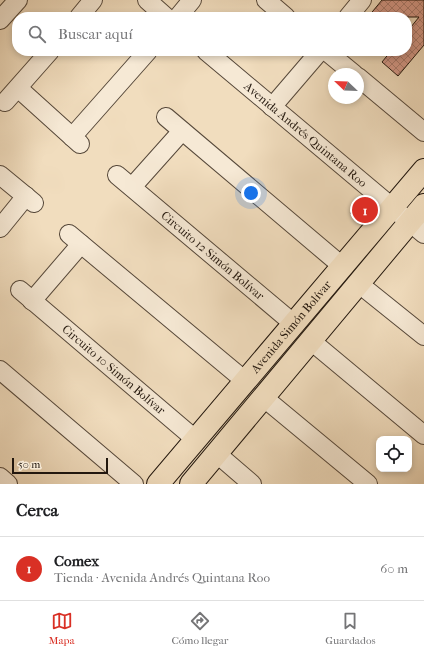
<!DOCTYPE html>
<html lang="es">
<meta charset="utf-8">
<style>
:root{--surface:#fff;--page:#f6f6f6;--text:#202124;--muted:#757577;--line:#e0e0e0;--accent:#d93025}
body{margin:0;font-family:"IM FELL French Canon",serif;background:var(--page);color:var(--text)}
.controls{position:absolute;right:12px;bottom:12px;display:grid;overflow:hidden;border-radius:8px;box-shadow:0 2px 6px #0003}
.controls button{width:36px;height:36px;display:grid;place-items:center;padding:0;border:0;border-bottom:1px solid var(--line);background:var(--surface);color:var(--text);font:20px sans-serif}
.compass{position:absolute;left:328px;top:68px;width:36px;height:36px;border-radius:50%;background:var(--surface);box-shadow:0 2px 6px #0003;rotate:293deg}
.scale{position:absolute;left:12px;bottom:10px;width:96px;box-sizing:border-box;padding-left:4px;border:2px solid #22170e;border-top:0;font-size:11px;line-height:14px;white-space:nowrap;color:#22170e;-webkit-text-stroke:3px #f6e9d5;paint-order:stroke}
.you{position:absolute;left:251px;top:193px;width:14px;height:14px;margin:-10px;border:3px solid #fff;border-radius:50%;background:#1a73e8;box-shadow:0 0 0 6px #1a73e833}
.badge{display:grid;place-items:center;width:26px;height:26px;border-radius:50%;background:var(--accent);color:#fff;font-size:13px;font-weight:700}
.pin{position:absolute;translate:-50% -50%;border:2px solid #fff;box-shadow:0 1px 4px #0006}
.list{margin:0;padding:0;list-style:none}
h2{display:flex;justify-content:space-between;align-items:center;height:52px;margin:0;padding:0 16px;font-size:17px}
h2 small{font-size:13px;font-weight:400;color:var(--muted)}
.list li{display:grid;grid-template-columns:26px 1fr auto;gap:12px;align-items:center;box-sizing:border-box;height:64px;padding:0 16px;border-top:1px solid var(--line)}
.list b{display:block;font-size:15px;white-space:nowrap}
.list p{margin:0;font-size:13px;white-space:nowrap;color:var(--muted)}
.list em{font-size:13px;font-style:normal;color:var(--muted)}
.icon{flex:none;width:22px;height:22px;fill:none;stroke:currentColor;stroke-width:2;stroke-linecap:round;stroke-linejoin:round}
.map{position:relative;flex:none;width:424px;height:484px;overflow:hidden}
.search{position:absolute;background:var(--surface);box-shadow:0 2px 6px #0003;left:12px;right:12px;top:12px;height:44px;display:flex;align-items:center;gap:10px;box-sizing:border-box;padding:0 14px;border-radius:16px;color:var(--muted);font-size:15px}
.sheet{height:116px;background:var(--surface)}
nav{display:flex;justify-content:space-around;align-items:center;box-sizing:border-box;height:56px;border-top:1px solid var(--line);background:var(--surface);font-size:11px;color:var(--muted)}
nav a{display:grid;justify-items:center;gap:2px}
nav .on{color:var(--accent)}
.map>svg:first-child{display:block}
.building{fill:url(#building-cross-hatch);stroke:#22170e}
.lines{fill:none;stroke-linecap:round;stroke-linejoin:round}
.minor-casing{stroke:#56483a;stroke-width:20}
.major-casing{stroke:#22170e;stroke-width:24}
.minor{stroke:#f6e9d5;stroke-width:18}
.major{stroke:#f1ddbe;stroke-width:22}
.labels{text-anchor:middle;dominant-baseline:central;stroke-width:3;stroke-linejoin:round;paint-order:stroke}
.street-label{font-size:12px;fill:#22170e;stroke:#f6e9d5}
</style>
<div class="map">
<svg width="424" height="484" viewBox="0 0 424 484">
<defs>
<pattern id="building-cross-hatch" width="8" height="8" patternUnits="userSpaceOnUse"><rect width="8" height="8" fill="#d69a8a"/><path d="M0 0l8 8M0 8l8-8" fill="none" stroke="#ad7d6f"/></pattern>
</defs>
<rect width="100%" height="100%" fill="#f1ddbe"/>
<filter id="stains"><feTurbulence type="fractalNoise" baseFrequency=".005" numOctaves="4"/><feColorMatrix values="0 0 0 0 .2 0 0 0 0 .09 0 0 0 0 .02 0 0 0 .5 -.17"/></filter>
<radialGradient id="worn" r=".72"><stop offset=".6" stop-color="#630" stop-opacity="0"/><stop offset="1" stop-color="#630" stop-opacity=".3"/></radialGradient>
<g class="building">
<path d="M 382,0 L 424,0 L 424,45 L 398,76 L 382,62 L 391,51 L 407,51 L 407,32 L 419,17 L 368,17 Z"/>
<path d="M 364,198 L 376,207 L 362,224 L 350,213 Z"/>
</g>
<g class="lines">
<defs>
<g id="minor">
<path d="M 147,0 L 166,17"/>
<path d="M 266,0 L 286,17"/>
<path d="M 79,17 L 93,0"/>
<path d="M 178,17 L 192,0"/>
<path d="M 348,17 L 362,0"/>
<path d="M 0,20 L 18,0"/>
<path id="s1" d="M 206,51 L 424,234"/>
<path d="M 326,51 L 354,74"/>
<path d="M 358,77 L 424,132"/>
<path d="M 18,88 L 80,144"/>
<path d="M 5,102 L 50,51"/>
<path d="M 272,107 L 320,51"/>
<path d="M 166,117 L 342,266"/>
<path d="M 72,137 L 148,51"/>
<path d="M 0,175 L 34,203"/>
<path id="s2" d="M 117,175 L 294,324"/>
<path d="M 132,187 L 182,131"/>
<path d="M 0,228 L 26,196"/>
<path d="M 69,234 L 244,380"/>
<path d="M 358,283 L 424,336"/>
<path id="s3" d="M 20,290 L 195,439"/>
<path d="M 32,301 L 81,244"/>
<path d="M 310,340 L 424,435"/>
<path d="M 0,370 L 134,484"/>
<path d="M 263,397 L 368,484"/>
<path d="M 216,453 L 252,484"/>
<path d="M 0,477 L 8,484"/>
</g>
<g id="major">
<path id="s4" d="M 158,484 L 424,170"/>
<path d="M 191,484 L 424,205"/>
</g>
</defs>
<use href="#minor" class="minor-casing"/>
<use href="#major" class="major-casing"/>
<use href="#minor" class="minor"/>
<use href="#major" class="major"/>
</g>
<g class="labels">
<g class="street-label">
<text stroke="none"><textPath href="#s1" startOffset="130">Avenida Andrés Quintana Roo</textPath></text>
<text stroke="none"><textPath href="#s2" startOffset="125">Circuito 12 Simón Bolívar</textPath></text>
<text stroke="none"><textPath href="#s4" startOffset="206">Avenida Simón Bolívar</textPath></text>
<text stroke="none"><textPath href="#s3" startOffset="123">Circuito 10 Simón Bolívar</textPath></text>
</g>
</g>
<rect width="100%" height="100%" filter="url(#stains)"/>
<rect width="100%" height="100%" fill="url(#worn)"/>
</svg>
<div class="controls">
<button><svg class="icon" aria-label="locate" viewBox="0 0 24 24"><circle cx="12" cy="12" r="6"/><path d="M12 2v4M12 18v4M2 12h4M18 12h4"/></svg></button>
</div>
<svg class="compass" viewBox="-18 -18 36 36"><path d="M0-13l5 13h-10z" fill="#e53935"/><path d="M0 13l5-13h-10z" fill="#757577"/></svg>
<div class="scale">50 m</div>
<div class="you"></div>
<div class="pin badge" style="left:365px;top:210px">1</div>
<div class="search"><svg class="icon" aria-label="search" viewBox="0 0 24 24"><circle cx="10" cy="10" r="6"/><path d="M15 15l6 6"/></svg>Buscar aquí</div>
</div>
<section class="sheet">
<h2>Cerca<small></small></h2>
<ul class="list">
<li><span class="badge">1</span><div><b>Comex</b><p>Tienda · Avenida Andrés Quintana Roo</p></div><em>60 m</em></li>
</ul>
</section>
<nav>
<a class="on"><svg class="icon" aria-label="map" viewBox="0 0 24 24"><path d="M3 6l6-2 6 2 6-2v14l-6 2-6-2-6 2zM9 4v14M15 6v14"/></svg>Mapa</a>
<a><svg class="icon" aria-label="directions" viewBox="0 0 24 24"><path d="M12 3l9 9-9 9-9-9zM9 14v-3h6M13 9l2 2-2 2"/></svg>Cómo llegar</a>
<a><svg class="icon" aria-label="saved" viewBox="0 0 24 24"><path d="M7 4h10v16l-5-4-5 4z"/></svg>Guardados</a>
</nav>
